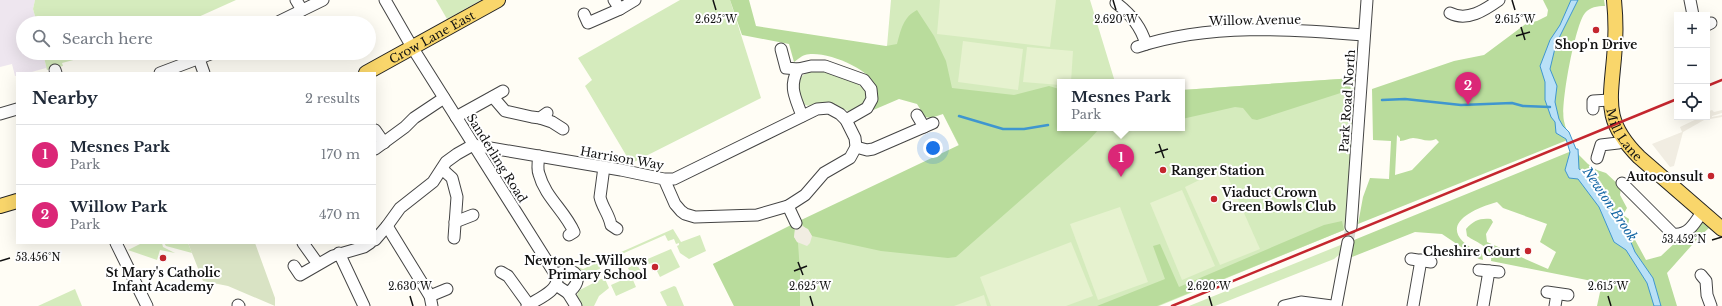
<!DOCTYPE html>
<meta charset="utf-8">
<style>
:root{--surface:#fff;--page:#f6f6f7;--text:#1f2937;--muted:#747a83;--line:#e0e1e3;--accent:#db2777}
body{margin:0;font-family:"Libre Baskerville",serif;background:var(--page);color:var(--text)}
.controls{position:absolute;right:12px;top:12px;display:grid;overflow:hidden;border-radius:0px;box-shadow:0 4px 16px #0002}
.controls button{width:36px;height:36px;display:grid;place-items:center;padding:0;border:0;border-bottom:1px solid var(--line);background:var(--surface);color:var(--text);font:20px sans-serif}
.you{position:absolute;left:933px;top:148px;width:14px;height:14px;margin:-10px;border:3px solid #fff;border-radius:50%;background:#1a73e8;box-shadow:0 0 0 6px #1a73e833}
.badge{display:grid;place-items:center;width:26px;height:26px;border-radius:50%;background:var(--accent);color:#fff;font-size:13px;font-weight:700}
.pin{position:absolute;translate:-50% -33px;filter:drop-shadow(0 1px 2px #0008)}
.pin::after{content:'';position:absolute;top:21px;width:14px;height:12px;background:inherit;clip-path:polygon(0 0,100% 0,50% 100%)}
.popup{position:absolute;left:1057px;top:79px;width:128px;height:52px;box-sizing:border-box;display:grid;place-content:center;border-radius:0px;background:var(--surface);filter:drop-shadow(0 1px 3px #0005);font-size:13px;white-space:nowrap;color:var(--muted)}
.popup b{font-size:15px;color:var(--text)}
.popup::after{content:'';position:absolute;left:50%;top:100%;margin-left:-8px;border:8px solid transparent;border-top-color:var(--surface)}
.list{margin:0;padding:0;list-style:none}
h2{display:flex;justify-content:space-between;align-items:center;height:52px;margin:0;padding:0 16px;font-size:17px}
h2 small{font-size:13px;font-weight:400;color:var(--muted)}
.list li{display:grid;grid-template-columns:26px 1fr auto;gap:12px;align-items:center;box-sizing:border-box;height:60px;padding:0 16px;border-top:1px solid var(--line)}
.list b{display:block;font-size:15px;white-space:nowrap}
.list p{margin:0;font-size:13px;white-space:nowrap;color:var(--muted)}
.list em{font-size:13px;font-style:normal;color:var(--muted)}
.icon{flex:none;width:22px;height:22px;fill:none;stroke:currentColor;stroke-width:2;stroke-linecap:round;stroke-linejoin:round}
.map{position:relative;flex:none;width:1722px;height:306px;overflow:hidden}
.search{position:absolute;background:var(--surface);box-shadow:0 4px 16px #0002;left:16px;top:16px;width:360px;height:44px;display:flex;align-items:center;gap:10px;box-sizing:border-box;padding:0 14px;border-radius:22px;color:var(--muted);font-size:15px}
.panel{position:absolute;background:var(--surface);box-shadow:0 4px 16px #0002;left:16px;top:72px;width:360px;height:172px;border-radius:0px}
.map>svg:first-child{display:block}
.industrial{fill:#eee6ef}
.green{fill:#d5ebbd}
.forest{fill:#b9dc9c;fill-rule:evenodd}
.cemetery{fill:#d9e3c4}
.pitch{fill:#e6f2cf}
.plaza{fill:#f1ede2}
.water{fill:#b9e0f7;stroke:#3f96cf}
.lines{fill:none;stroke-linecap:round;stroke-linejoin:round}
.stream{stroke:#3f96cf;stroke-width:2.5}
.minor-tunnel{stroke:#dbdad3;stroke-width:11;stroke-dasharray:11 5.5;stroke-linecap:butt}
.minor-casing{stroke:#444;stroke-width:13}
.major-casing{stroke:#222;stroke-width:16}
.minor{stroke:#fff;stroke-width:11}
.major{stroke:#f9d66b;stroke-width:14}
.rail{stroke:#c4262e;stroke-width:2.5}
.ticks{fill:none;stroke:#111;stroke-width:1.5}
.poi-dot{fill:#c4262e;stroke:#fff;stroke-width:1.5}
.labels{text-anchor:middle;dominant-baseline:central;stroke-width:4;stroke-linejoin:round;paint-order:stroke}
.street-label{font-size:12px;fill:#111;stroke:#fff}
.poi-label{font-size:12px;font-weight:bold;fill:#111;stroke:#fff;text-anchor:end}
.water-label{font-size:13px;font-style:italic;fill:#1768a6;stroke:#fff}
.ticks-label{font-size:10px;text-anchor:middle;fill:#111;stroke:#fff;stroke-width:4;stroke-linejoin:round;paint-order:stroke}
</style>
<div class="map">
<svg width="1722" height="306" viewBox="0 0 1722 306">
<rect width="100%" height="100%" fill="#fffdf5"/>
<path class="industrial" d="M 0,0 L 35,0 L 33,9 L 37,23 L 23,23 L 23,53 L 43,53 L 47,70 L 46,68 L 28,73 L 17,73 L 17,76 L 15,76 L 12,64 L 0,67 Z"/>
<g class="green">
<path d="M 35,0 L 236,0 L 185,23 L 37,23 L 33,9 Z"/>
<path d="M 436,0 L 481,0 L 447,19 Z"/>
<path d="M 680,0 L 730,0 L 761,98 L 626,166 L 626,155 L 585,86 L 592,80 L 578,58 Z"/>
<path d="M 891,0 L 1090,0 L 1115,82 L 1060,82 L 1060,128 L 1182,128 L 1182,90 L 1354,78 L 1349,221 L 1344,230 L 1159,306 L 734,306 L 713,264 L 959,146 L 943,114 L 887,46 Z"/>
<path d="M 43,53 L 100,53 L 62,63 L 63,66 L 47,70 Z"/>
<path d="M 815,70 C 832,74 857,78 867,93 L 867,103 C 862,105 858,109 853,111 C 846,113 837,104 830,102 C 821,101 813,108 805,105 C 796,88 792,77 815,70 Z"/>
<path d="M 673,229 L 681,242 L 700,235 L 706,251 L 689,259 L 680,253 L 677,246 L 679,245 L 679,243 L 676,244 L 674,239 L 668,241 L 665,235 L 599,264 L 600,269 C 582,275 588,273 573,265 L 583,269 Z"/>
<path d="M 142,243 L 162,243 L 163,247 L 175,253 L 160,250 L 157,260 L 128,250 Z"/>
<path d="M 164,243 L 188,243 L 192,253 L 166,246 Z"/>
<path d="M 1343,244 L 1340,254 L 1334,259 L 1215,306 L 1189,306 Z"/>
<path d="M 671,249 L 680,267 L 660,277 L 653,263 L 643,265 L 643,261 Z"/>
<path d="M 636,264 L 641,271 L 640,275 L 633,279 L 628,268 Z"/>
<path d="M 629,277 L 630,281 L 633,280 L 636,287 L 616,296 L 611,285 Z"/>
<path d="M 601,279 L 605,279 L 609,288 L 599,296 L 594,306 L 582,306 L 577,296 L 578,291 Z"/>
<path d="M 674,286 L 676,287 L 684,306 L 667,306 L 660,292 Z"/>
<path d="M 75,289 L 82,306 L 38,306 Z"/>
</g>
<g class="forest">
<path d="M 730,0 L 749,0 L 756,26 L 886,46 L 897,44 C 901,30 903,17 917,10 L 934,36 L 946,61 L 952,88 L 1014,95 L 1049,86 L 1059,89 L 1060,128 L 1100,128 L 1089,140 L 956,257 L 948,258 L 881,251 L 812,236 L 810,233 L 799,221 L 959,145 L 943,114 L 931,118 L 925,117 L 917,104 L 899,99 L 871,111 C 874,105 878,97 877,90 C 874,69 823,49 805,55 C 801,56 797,60 794,62 L 789,44 L 742,35 Z"/>
<path d="M 1543,0 L 1604,0 L 1605,6 C 1597,6 1590,7 1585,13 C 1575,25 1560,106 1564,121 C 1565,127 1568,133 1570,139 L 1358,224 L 1363,197 L 1370,178 L 1389,179 L 1391,141 L 1373,140 L 1372,89 L 1454,61 L 1484,55 L 1527,23 L 1537,21 L 1547,16 L 1548,10 ZM 1397,135 L 1400,138 L 1400,141 C 1405,141 1409,138 1413,138 C 1421,138 1427,143 1436,139 L 1439,142 L 1412,170 L 1395,175 Z"/>
<path d="M 1354,78 L 1353,89 L 1257,120 L 1252,119 L 1243,108 L 1235,107 L 1182,119 L 1182,90 Z"/>
<path d="M 1574,150 L 1588,164 L 1597,170 L 1606,173 L 1621,187 L 1620,195 L 1627,208 L 1623,215 L 1629,219 L 1628,227 L 1646,260 L 1661,256 L 1699,220 L 1709,228 L 1700,236 L 1667,273 L 1677,306 L 1597,306 L 1602,283 L 1491,261 C 1493,247 1477,243 1467,236 L 1466,229 C 1474,220 1480,218 1491,219 L 1493,222 L 1486,234 L 1487,242 L 1548,269 L 1556,252 L 1540,242 L 1547,224 L 1503,208 L 1497,202 C 1462,212 1435,231 1482,254 L 1483,260 L 1479,259 L 1442,234 L 1415,232 L 1352,257 L 1354,240 Z"/>
<path d="M 1342,221 L 1344,230 L 1157,306 L 1097,306 L 1165,279 L 1153,246 L 1160,244 L 1179,287 L 1324,225 Z"/>
<path d="M 793,224 L 795,229 L 794,237 L 798,243 L 800,272 L 800,306 L 734,306 L 713,264 Z"/>
</g>
<path class="cemetery" d="M 188,243 L 255,243 L 275,298 L 275,306 L 228,286 L 203,281 Z"/>
<g class="pitch">
<path d="M 940,0 L 1056,0 L 1050,47 L 937,34 Z"/>
<path d="M 963,41 L 1023,49 L 1018,90 L 958,82 Z"/>
<path d="M 1027,47 L 1073,51 L 1071,82 L 1060,82 L 1060,85 L 1023,82 Z"/>
<path d="M 1224,168 L 1260,249 L 1220,265 L 1185,187 Z"/>
<path d="M 1182,190 L 1215,266 L 1182,280 L 1150,203 Z"/>
<path d="M 1120,207 L 1148,282 L 1098,300 L 1070,224 Z"/>
<path d="M 1071,242 L 1093,296 L 1066,306 L 991,306 L 980,277 Z"/>
<path d="M 984,295 L 987,306 L 954,306 Z"/>
</g>
<g class="plaza">
<path d="M 1712,110 L 1714,112 L 1722,110 L 1722,113 L 1712,116 L 1712,117 L 1722,115 L 1722,117 L 1704,120 L 1683,132 L 1674,166 L 1670,167 L 1652,144 L 1682,132 L 1680,127 L 1701,117 L 1707,117 L 1707,112 Z"/>
<path d="M 799,221 L 802,226 L 808,229 L 812,236 L 810,243 L 807,246 L 797,242 L 794,237 L 795,229 L 793,224 Z"/>
</g>
<path class="water" d="M 1571,0 L 1578,0 L 1556,44 L 1550,69 L 1557,86 L 1555,102 L 1559,119 L 1563,126 L 1569,132 L 1576,149 L 1578,149 L 1579,169 L 1597,182 L 1611,204 L 1612,209 L 1625,228 L 1635,252 L 1653,278 L 1661,306 L 1654,306 L 1647,283 L 1626,250 L 1614,242 L 1599,207 L 1578,179 L 1569,178 L 1565,170 L 1570,152 L 1566,139 L 1556,133 L 1555,122 L 1551,117 L 1545,100 L 1545,82 L 1540,66 L 1550,40 L 1560,25 Z"/>
<g class="lines">
<g class="stream">
<path d="M 1382,100 L 1405,99 L 1461,105 L 1512,103 L 1523,106 L 1550,107"/>
<path d="M 959,116 L 1003,129 L 1024,129 L 1048,125"/>
</g>
<path class="minor-tunnel" d="M 1348,242 L 1351,227"/>
<defs>
<g id="minor">
<path d="M 296,0 L 302,10"/>
<path d="M 385,0 L 412,47 L 557,277 C 559,291 537,299 527,306"/>
<path d="M 614,0 L 620,9 L 635,0"/>
<path d="M 1690,0 L 1693,15"/>
<path d="M 1116,3 C 1131,14 1141,27 1146,44"/>
<path d="M 1450,13 C 1467,22 1485,10 1499,0"/>
<path d="M 584,14 L 588,23 L 620,9"/>
<path d="M 276,23 L 323,0"/>
<path d="M 1707,25 L 1711,23"/>
<path d="M 1137,47 C 1209,23 1290,29 1364,35"/>
<path d="M 781,49 L 786,68 L 798,69"/>
<path d="M 199,59 L 204,73"/>
<path d="M 55,70 L 56,73"/>
<path d="M 160,73 L 213,53"/>
<path d="M 493,97 L 505,111 L 532,117 L 540,118 L 547,113"/>
<path d="M 1593,109 L 1593,101 L 1610,100"/>
<path d="M 0,114 L 17,109"/>
<path d="M 917,115 L 924,127"/>
<path d="M 802,116 C 796,98 788,88 798,69 L 811,66 L 825,66 L 864,80 L 871,89 L 872,99 L 867,108 L 846,120"/>
<path d="M 456,117 L 503,91"/>
<path d="M 540,118 L 552,122 L 563,129"/>
<path d="M 375,130 L 384,143"/>
<path d="M 856,147 L 867,150 L 873,149 L 933,123"/>
<path d="M 375,149 L 405,127 L 414,118 L 444,98"/>
<path d="M 539,156 C 538,162 537,169 539,174 C 545,197 565,211 574,232 L 569,235"/>
<path d="M 1597,158 L 1601,145 L 1618,143 L 1624,141"/>
<path d="M 604,167 L 600,197 C 602,207 609,214 611,225 L 617,229"/>
<path d="M 442,169 L 452,178 L 457,197 L 454,238"/>
<path d="M 1622,183 L 1673,234 C 1688,236 1695,223 1702,212"/>
<path d="M 788,206 L 796,223"/>
<path d="M 455,222 L 473,215"/>
<path d="M 387,226 L 430,296 L 432,306"/>
<path d="M 1351,227 L 1367,0"/>
<path d="M 375,240 L 387,226 L 400,208 L 433,182 L 446,162 L 457,154 L 473,145 L 621,170 L 664,179 L 674,179 L 817,109 L 829,108 L 840,114 L 846,120 L 855,138 L 856,147 L 850,158 L 824,173 L 805,195 L 788,206 L 757,215 L 695,217 L 685,214 L 681,211 L 675,204 L 664,179"/>
<path d="M 116,243 L 147,306"/>
<path d="M 303,243 L 318,264"/>
<path d="M 339,253 L 364,306"/>
<path d="M 1411,259 L 1431,262"/>
<path d="M 294,266 L 300,275 L 333,256 L 364,247 L 370,243"/>
<path d="M 1479,270 L 1499,272"/>
<path d="M 501,272 L 508,276 L 529,305"/>
<path d="M 556,275 C 574,264 587,278 568,293 L 556,285"/>
<path d="M 1701,275 L 1706,281 L 1707,295 L 1711,306"/>
<path d="M 1547,292 L 1568,295"/>
<path d="M 568,293 L 576,306"/>
<path d="M 430,296 L 447,289"/>
<path d="M 238,305 L 239,306"/>
<path d="M 1284,306 L 1301,302 L 1332,306"/>
<path d="M 1336,306 L 1348,242"/>
<path d="M 1413,306 L 1421,260"/>
<path d="M 1483,306 L 1489,271"/>
<path d="M 1555,306 L 1557,294"/>
</g>
<g id="major">
<path id="s1" d="M 1614,0 C 1616,20 1616,39 1614,58 C 1610,103 1604,122 1639,157 L 1722,229"/>
<path id="s2" d="M 366,73 L 498,0"/>
<path d="M 0,206 L 17,201"/>
</g>
</defs>
<use href="#minor" class="minor-casing"/>
<use href="#major" class="major-casing"/>
<use href="#minor" class="minor"/>
<use href="#major" class="major"/>
<g class="rail">
<path d="M 1707,86 L 1722,80"/>
<path d="M 1172,306 L 1677,99"/>
</g>
</g>
<path class="ticks" d="M 713,0 L 716,10M 1113,0 L 1116,10M 1512,0 L 1515,10M 1521,27 L 1525,40M 1516,36 L 1530,32M 1159,144 L 1164,158M 1155,153 L 1168,149M 1712,240 L 1722,237M 0,261 L 10,258M 798,262 L 803,275M 794,271 L 807,266M 410,296 L 413,306M 810,296 L 813,306M 1209,296 L 1212,306M 1608,296 L 1611,306"/>
<g class="poi-dot">
<circle cx="1596" cy="30" r="4"/>
<circle cx="1163" cy="170" r="4"/>
<circle cx="1711" cy="176" r="4"/>
<circle cx="1214" cy="199" r="4"/>
<circle cx="1528" cy="251" r="4"/>
<circle cx="163" cy="258" r="4"/>
<circle cx="655" cy="267" r="4"/>
</g>
<g class="labels">
<g class="street-label">
<text transform="translate(1255 20) rotate(-1)">Willow Avenue</text>
<text stroke="none"><textPath href="#s2" startOffset="75">Crow Lane East</textPath></text>
<text transform="translate(1347 101) rotate(-86)">Park Road North</text>
<text stroke="none"><textPath href="#s1" startOffset="138">Mill Lane</textPath></text>
<text transform="translate(497 158) rotate(58)">Sanderling Road</text>
<text transform="translate(622 158) rotate(10)">Harrison Way</text>
</g>
<g class="poi-label">
<text x="1596" y="44" text-anchor="middle">Shop'n Drive</text>
<text x="1171" y="170" text-anchor="start">Ranger Station</text>
<text x="1703" y="176">Autoconsult</text>
<text x="1222" y="192" text-anchor="start">Viaduct Crown<tspan x="1222" dy="14">Green Bowls Club</tspan></text>
<text x="1520" y="251">Cheshire Court</text>
<text x="647" y="260">Newton-le-Willows<tspan x="647" dy="14">Primary School</tspan></text>
<text x="163" y="272" text-anchor="middle">St Mary's Catholic<tspan x="163" dy="14">Infant Academy</tspan></text>
</g>
<g class="water-label">
<text transform="translate(1610 204) rotate(56)">Newton Brook</text>
</g>
</g>
<g class="ticks-label">
<text x="1515" y="23">2.615°W</text>
<text x="716" y="23">2.625°W</text>
<text x="1116" y="23">2.620°W</text>
<text x="1684" y="243">53.452°N</text>
<text x="38" y="261">53.456°N</text>
<text x="410" y="290">2.630°W</text>
<text x="810" y="290">2.625°W</text>
<text x="1209" y="290">2.620°W</text>
<text x="1608" y="290">2.615°W</text>
</g>
</svg>
<div class="controls">
<button>+</button>
<button>−</button>
<button><svg class="icon" aria-label="locate" viewBox="0 0 24 24"><circle cx="12" cy="12" r="6"/><path d="M12 2v4M12 18v4M2 12h4M18 12h4"/></svg></button>
</div>
<div class="you"></div>
<div class="pin badge" style="left:1121px;top:177px">1</div>
<div class="popup"><b>Mesnes Park</b>Park</div>
<div class="pin badge" style="left:1468px;top:105px">2</div>
<div class="search"><svg class="icon" aria-label="search" viewBox="0 0 24 24"><circle cx="10" cy="10" r="6"/><path d="M15 15l6 6"/></svg>Search here</div>
<section class="panel">
<h2>Nearby<small>2 results</small></h2>
<ul class="list">
<li><span class="badge">1</span><div><b>Mesnes Park</b><p>Park</p></div><em>170 m</em></li>
<li><span class="badge">2</span><div><b>Willow Park</b><p>Park</p></div><em>470 m</em></li>
</ul>
</section>
</div>
